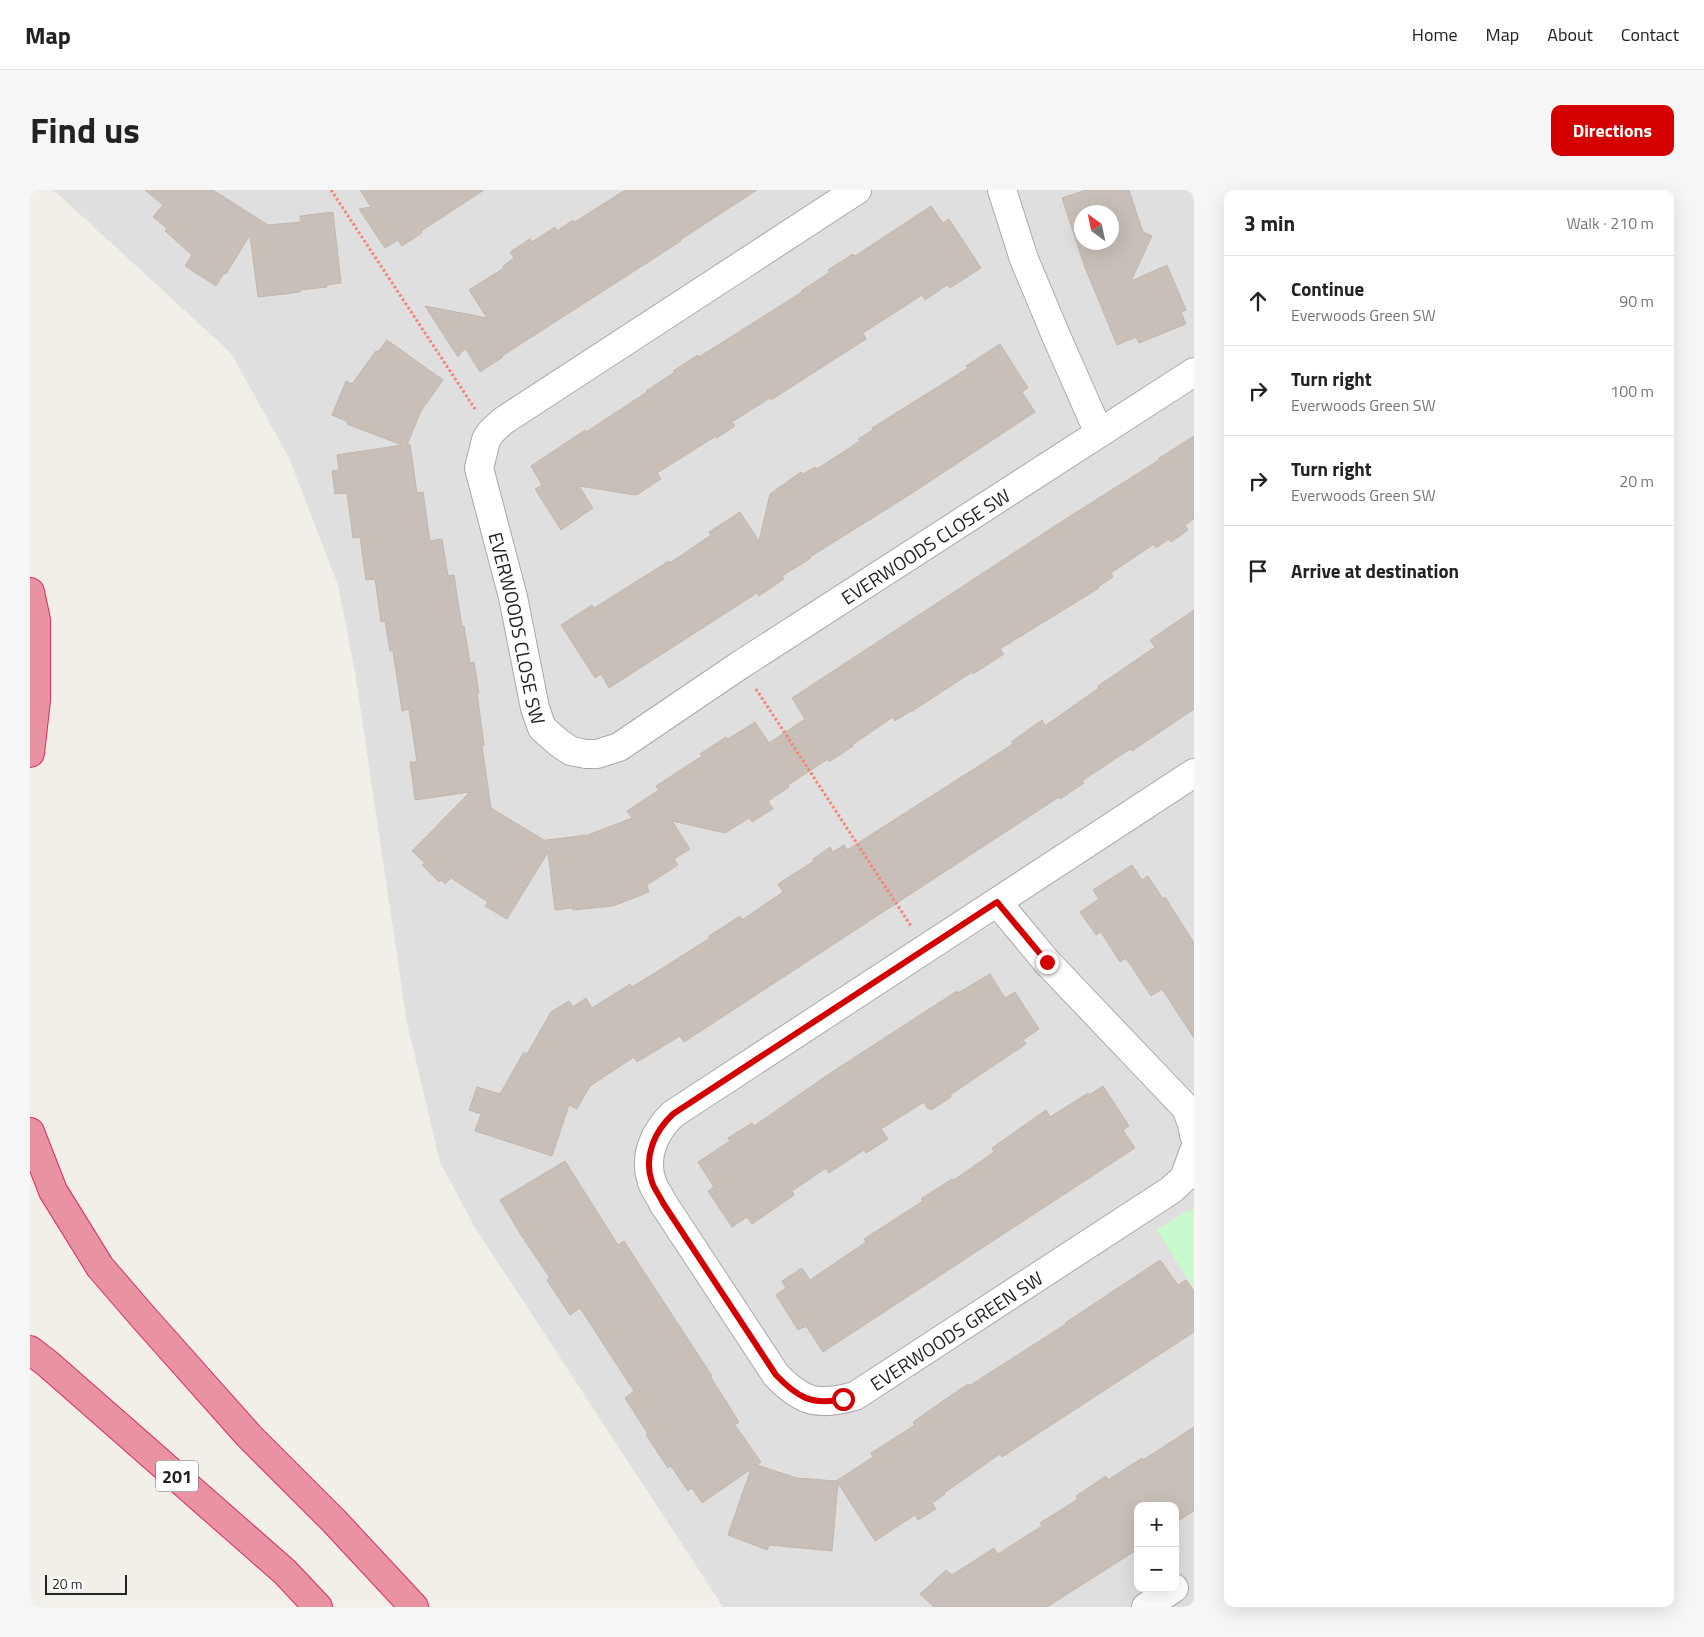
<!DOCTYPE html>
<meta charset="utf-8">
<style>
:root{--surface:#fff;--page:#f6f6f6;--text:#222;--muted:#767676;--line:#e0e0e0;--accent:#d40000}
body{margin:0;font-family:"Titillium Web",sans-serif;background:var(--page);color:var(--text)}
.controls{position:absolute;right:15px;bottom:15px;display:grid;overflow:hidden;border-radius:10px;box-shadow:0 5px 20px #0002}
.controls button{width:45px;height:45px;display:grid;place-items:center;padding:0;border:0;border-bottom:1px solid var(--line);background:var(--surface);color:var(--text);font:25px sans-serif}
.compass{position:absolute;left:1044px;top:15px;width:45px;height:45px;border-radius:50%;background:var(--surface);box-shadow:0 5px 20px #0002;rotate:327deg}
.scale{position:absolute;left:15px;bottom:12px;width:82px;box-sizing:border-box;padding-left:5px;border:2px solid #222;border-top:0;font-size:14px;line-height:18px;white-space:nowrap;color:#222;-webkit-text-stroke:4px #fff;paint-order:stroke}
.stop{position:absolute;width:15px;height:15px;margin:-11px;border:4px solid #d40000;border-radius:50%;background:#fff}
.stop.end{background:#d40000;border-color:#fff;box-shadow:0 1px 5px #0008}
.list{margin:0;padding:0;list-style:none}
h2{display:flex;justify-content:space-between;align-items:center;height:65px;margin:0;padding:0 20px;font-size:21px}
h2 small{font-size:16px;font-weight:400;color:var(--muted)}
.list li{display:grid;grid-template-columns:32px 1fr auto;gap:15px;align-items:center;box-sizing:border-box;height:90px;padding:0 20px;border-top:1px solid var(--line)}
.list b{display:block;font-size:19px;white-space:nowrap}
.list p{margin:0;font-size:16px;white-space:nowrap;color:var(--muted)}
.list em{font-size:16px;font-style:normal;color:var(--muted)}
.icon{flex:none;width:28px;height:28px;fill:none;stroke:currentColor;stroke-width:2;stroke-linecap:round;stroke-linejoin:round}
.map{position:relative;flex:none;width:1164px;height:1417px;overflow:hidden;border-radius:10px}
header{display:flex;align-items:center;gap:30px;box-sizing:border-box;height:70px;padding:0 25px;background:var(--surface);border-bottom:1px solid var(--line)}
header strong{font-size:24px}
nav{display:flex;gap:28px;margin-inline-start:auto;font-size:18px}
.intro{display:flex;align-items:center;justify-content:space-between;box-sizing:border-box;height:120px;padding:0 30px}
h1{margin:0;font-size:35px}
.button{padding:12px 22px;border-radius:10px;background:var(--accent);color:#fff;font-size:18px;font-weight:700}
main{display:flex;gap:30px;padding:0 30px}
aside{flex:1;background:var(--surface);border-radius:10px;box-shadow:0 5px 20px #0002}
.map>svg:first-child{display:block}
.residential{fill:#e0dfdf;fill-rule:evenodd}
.park{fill:#c8facc}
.building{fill:#c7bfb8;stroke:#c4b6ab;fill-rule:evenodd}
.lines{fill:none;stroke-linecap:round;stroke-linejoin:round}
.minor-casing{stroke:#a9a9a9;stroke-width:30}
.highway-casing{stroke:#dc2a67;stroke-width:30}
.path{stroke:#fa8072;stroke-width:3;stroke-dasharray:2.5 2.5;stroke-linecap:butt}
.minor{stroke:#fff;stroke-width:28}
.highway{stroke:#e892a2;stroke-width:28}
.route{stroke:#d40000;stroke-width:6}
.labels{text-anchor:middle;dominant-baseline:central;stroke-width:4;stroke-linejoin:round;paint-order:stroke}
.shield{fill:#fff;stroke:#646464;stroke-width:1}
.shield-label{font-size:18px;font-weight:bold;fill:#222}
.street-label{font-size:19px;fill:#222;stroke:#fff}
</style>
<header>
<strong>Map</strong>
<nav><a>Home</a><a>Map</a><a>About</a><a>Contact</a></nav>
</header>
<div class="intro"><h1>Find us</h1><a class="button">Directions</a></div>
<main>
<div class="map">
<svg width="1164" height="1417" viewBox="0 0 1164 1417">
<rect width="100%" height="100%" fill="#f2efe9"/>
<path class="residential" d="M 21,0 L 1164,0 L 1164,1417 L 693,1417 L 444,1036 L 410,972 L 377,833 L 325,482 L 308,395 L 259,268 L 201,163 L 29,5 ZM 1052,22 L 1082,22 L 1082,52 L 1052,52 ZM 1108,1316 L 1145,1316 L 1145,1398 L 1108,1398 Z"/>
<path class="park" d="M 1164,1019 L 1164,1099 L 1127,1040 L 1155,1022 Z"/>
<g class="building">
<path d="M 115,0 L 183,0 L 238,35 L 271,32 L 270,26 L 303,22 L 311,93 L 296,95 L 297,97 L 270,100 L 270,102 L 255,104 L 228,107 L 220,45 L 196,84 L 194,83 L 186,96 L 155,76 L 162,65 L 135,41 L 137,38 L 123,27 L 133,15 Z"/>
<path d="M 330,0 L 454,0 L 391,41 L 392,43 L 372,56 L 368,50 L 355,58 L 329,19 L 341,17 Z"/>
<path d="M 595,0 L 727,0 L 650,50 L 651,51 L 472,166 L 473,167 L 450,182 L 435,158 L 428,167 L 395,116 L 457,128 L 439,100 L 474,78 L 473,76 L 484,68 L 480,62 L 500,49 L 502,52 L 525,37 L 527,41 L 543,30 L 545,32 Z"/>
<path d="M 1056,0 L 1099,0 L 1113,42 L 1122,46 L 1101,91 L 1137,75 L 1156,120 L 1151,122 L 1156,134 L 1109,153 L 1106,147 L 1087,155 L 1054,75 L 1032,8 ZM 1052,22 L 1082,22 L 1082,52 L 1052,52 Z"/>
<path d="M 901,16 L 913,33 L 919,29 L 951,78 L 920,98 L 917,95 L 895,110 L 892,105 L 833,143 L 836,149 L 741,210 L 740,208 L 702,232 L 705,236 L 687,248 L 686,246 L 627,283 L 631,289 L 608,304 L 605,305 L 549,296 L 563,318 L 531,340 L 505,299 L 512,295 L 501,276 L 555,240 L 556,242 L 617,202 L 616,201 L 645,182 L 643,181 L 668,165 L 669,167 L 772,102 L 771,101 L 800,82 L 798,80 L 823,64 L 825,66 Z"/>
<path d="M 357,150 L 413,190 L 391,221 L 377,255 L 380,254 L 387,303 L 393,302 L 400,351 L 412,349 L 418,386 L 424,385 L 432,437 L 434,436 L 440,473 L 444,472 L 449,503 L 447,503 L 454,555 L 452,556 L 461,618 L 517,652 L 516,650 L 558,645 L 602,628 L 597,621 L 629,600 L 626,596 L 672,566 L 670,564 L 696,547 L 698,549 L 725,532 L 739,553 L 775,529 L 762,508 L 1034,330 L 1129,270 L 1128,269 L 1164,246 L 1164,329 L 1155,335 L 1158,340 L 1141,352 L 1139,349 L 1126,358 L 1124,354 L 1081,383 L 1083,387 L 1068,397 L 1069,398 L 970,459 L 974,464 L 943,484 L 942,482 L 881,522 L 881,521 L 865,531 L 863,527 L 822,555 L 823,556 L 799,572 L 798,569 L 758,595 L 759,597 L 738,611 L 743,619 L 722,632 L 719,628 L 695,643 L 642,631 L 660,659 L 644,669 L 648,675 L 617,695 L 619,702 L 583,716 L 543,720 L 543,718 L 525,720 L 518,662 L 477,729 L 455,716 L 458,712 L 421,688 L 415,694 L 411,690 L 409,692 L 392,675 L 395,673 L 382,661 L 440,602 L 385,610 L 380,572 L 387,572 L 379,519 L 372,521 L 363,461 L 360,461 L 355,431 L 351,432 L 345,389 L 336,390 L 330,347 L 323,348 L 317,303 L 305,304 L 302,281 L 309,280 L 307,265 L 372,255 L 317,234 L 318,232 L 302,225 L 316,191 L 322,194 L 346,161 L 348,162 Z"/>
<path d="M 970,154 L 998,198 L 992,202 L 1005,222 L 876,307 L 780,367 L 781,368 L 752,386 L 754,389 L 729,406 L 727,403 L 579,498 L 571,484 L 565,488 L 531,435 L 562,415 L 564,418 L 639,371 L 640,373 L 681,345 L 679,342 L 710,322 L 729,351 L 740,304 L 771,282 L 773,284 L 785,277 L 787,279 L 830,251 L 828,249 L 843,240 L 842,238 L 938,178 L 936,176 Z"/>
<path d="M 1164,420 L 1164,519 L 1102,561 L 1100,559 L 1052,591 L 1054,593 L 1030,609 L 1029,607 L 654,852 L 650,846 L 607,872 L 604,867 L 560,896 L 547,919 L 539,915 L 522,966 L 445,941 L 451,924 L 439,920 L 447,897 L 470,904 L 494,862 L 497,864 L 521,822 L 539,811 L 543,817 L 556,808 L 562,818 L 600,794 L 602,797 L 639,774 L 680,748 L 679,746 L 710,726 L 712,730 L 753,702 L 748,694 L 784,671 L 783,669 L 800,657 L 803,662 L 814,655 L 817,660 L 983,554 L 981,552 L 1012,530 L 1015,536 L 1069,498 L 1068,496 L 1125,457 L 1120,450 Z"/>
<path d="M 1102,675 L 1112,690 L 1118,686 L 1133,709 L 1135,707 L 1164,753 L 1164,848 L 1132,799 L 1121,806 L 1096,768 L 1090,772 L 1071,742 L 1066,745 L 1050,722 L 1069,709 L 1063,700 Z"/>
<path d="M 960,784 L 975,808 L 985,802 L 1009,839 L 993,850 L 996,854 L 920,905 L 921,907 L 901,920 L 900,918 L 898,919 L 894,912 L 851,939 L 858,949 L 836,963 L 834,960 L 799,983 L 796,978 L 762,1001 L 764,1005 L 722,1034 L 717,1027 L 702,1037 L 678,1001 L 684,997 L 668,972 L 700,951 L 698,948 L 722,933 L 724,936 L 802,882 L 927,801 L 928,803 Z"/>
<path d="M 1073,896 L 1099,936 L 1093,940 L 1105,958 L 793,1162 L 776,1136 L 768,1140 L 746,1105 L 756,1098 L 752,1091 L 772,1078 L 780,1090 L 836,1052 L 834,1049 L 893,1011 L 891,1009 L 922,989 L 924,990 L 964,962 L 962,958 L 1016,920 L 1020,927 L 1058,903 L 1059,905 Z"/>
<path d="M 535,971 L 588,1055 L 594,1051 L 682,1186 L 680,1186 L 709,1232 L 705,1235 L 731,1272 L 727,1275 L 767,1288 L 806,1291 L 843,1267 L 841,1263 L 885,1235 L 883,1232 L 910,1213 L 938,1194 L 939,1196 L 1036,1134 L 1035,1133 L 1130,1070 L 1148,1095 L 1156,1090 L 1164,1101 L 1164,1142 L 972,1267 L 970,1264 L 914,1303 L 915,1304 L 902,1313 L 906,1319 L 888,1330 L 885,1325 L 845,1351 L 808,1293 L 802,1361 L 739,1355 L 737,1360 L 698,1345 L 721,1279 L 672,1313 L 662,1298 L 658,1301 L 641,1276 L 638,1278 L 616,1245 L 618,1244 L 595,1208 L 604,1201 L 550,1118 L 540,1125 L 517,1090 L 520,1088 L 491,1045 L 470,1010 Z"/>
<path d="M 1164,1237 L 1164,1321 L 1145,1333 L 1145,1316 L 1108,1316 L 1108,1359 L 1017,1417 L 904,1417 L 890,1404 L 916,1380 L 922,1385 L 964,1358 L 968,1364 L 1012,1336 L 1010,1333 L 1048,1309 L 1046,1306 L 1076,1286 L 1078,1290 L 1112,1268 L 1113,1270 Z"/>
</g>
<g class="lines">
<defs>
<g id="minor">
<path id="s1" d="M 827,0 L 473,231 L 461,242 L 456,250 L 449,278 L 483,407 L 505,518 L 512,538 L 529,553 L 541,561 L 556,564 L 567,564 L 589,557 L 710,475 L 1164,182"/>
<path d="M 972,0 L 994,69 L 1027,148 L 1069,243"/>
<path id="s2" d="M 1164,583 L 643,924 C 625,941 613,966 622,992 C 624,999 630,1006 633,1013 L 746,1185 C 773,1213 788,1216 825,1206 L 1141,1000 L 1154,988 L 1164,961"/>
<path d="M 967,712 L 1017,772 L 1156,918 L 1162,934 L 1164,945"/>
<path d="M 1116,1417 L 1144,1398"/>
</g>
<g id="highway">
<path d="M 0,402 L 6,430 L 6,510 L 0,563"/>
<path d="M 0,942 L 23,1001 L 70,1077 L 114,1128 L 219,1246 L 304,1331 L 384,1417"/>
<path d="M 0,1160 L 18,1174 L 255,1382 L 288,1417"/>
</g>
</defs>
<use href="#minor" class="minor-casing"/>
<use href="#highway" class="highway-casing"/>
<g class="path">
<path d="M 301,0 L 445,219"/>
<path d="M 726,499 L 881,736"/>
</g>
<use href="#minor" class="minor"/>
<use href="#highway" class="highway"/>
</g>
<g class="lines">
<path class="route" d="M 813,1209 C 782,1216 767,1207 746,1185 L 633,1013 C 630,1006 624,999 622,992 C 613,966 625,941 643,924 L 967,712 L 1017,772"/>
</g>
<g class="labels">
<rect class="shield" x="126" y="1270.5" width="42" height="31" rx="4"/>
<g class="shield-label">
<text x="147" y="1286">201</text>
</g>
<g class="street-label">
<text stroke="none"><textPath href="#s1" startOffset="1198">EVERWOODS CLOSE SW</textPath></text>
<text stroke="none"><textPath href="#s1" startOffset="642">EVERWOODS CLOSE SW</textPath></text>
<text stroke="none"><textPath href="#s2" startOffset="1136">EVERWOODS GREEN SW</textPath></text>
</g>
</g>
</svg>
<div class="controls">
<button>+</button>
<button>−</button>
</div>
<svg class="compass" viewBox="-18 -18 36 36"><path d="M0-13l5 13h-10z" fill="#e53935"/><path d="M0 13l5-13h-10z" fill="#767676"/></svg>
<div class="scale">20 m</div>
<div class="stop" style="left:813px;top:1209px"></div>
<div class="stop end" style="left:1017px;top:772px"></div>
</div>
<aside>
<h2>3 min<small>Walk · 210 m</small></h2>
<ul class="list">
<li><svg class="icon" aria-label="ahead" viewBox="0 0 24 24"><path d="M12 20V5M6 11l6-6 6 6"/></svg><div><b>Continue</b><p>Everwoods Green SW</p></div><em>90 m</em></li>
<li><svg class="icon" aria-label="right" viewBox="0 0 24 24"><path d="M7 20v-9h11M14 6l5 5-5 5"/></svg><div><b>Turn right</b><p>Everwoods Green SW</p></div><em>100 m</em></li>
<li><svg class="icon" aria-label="right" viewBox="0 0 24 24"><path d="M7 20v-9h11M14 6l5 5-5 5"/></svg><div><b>Turn right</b><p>Everwoods Green SW</p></div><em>20 m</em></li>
<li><svg class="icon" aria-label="arrive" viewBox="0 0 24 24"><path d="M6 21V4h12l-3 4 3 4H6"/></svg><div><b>Arrive at destination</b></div></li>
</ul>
</aside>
</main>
